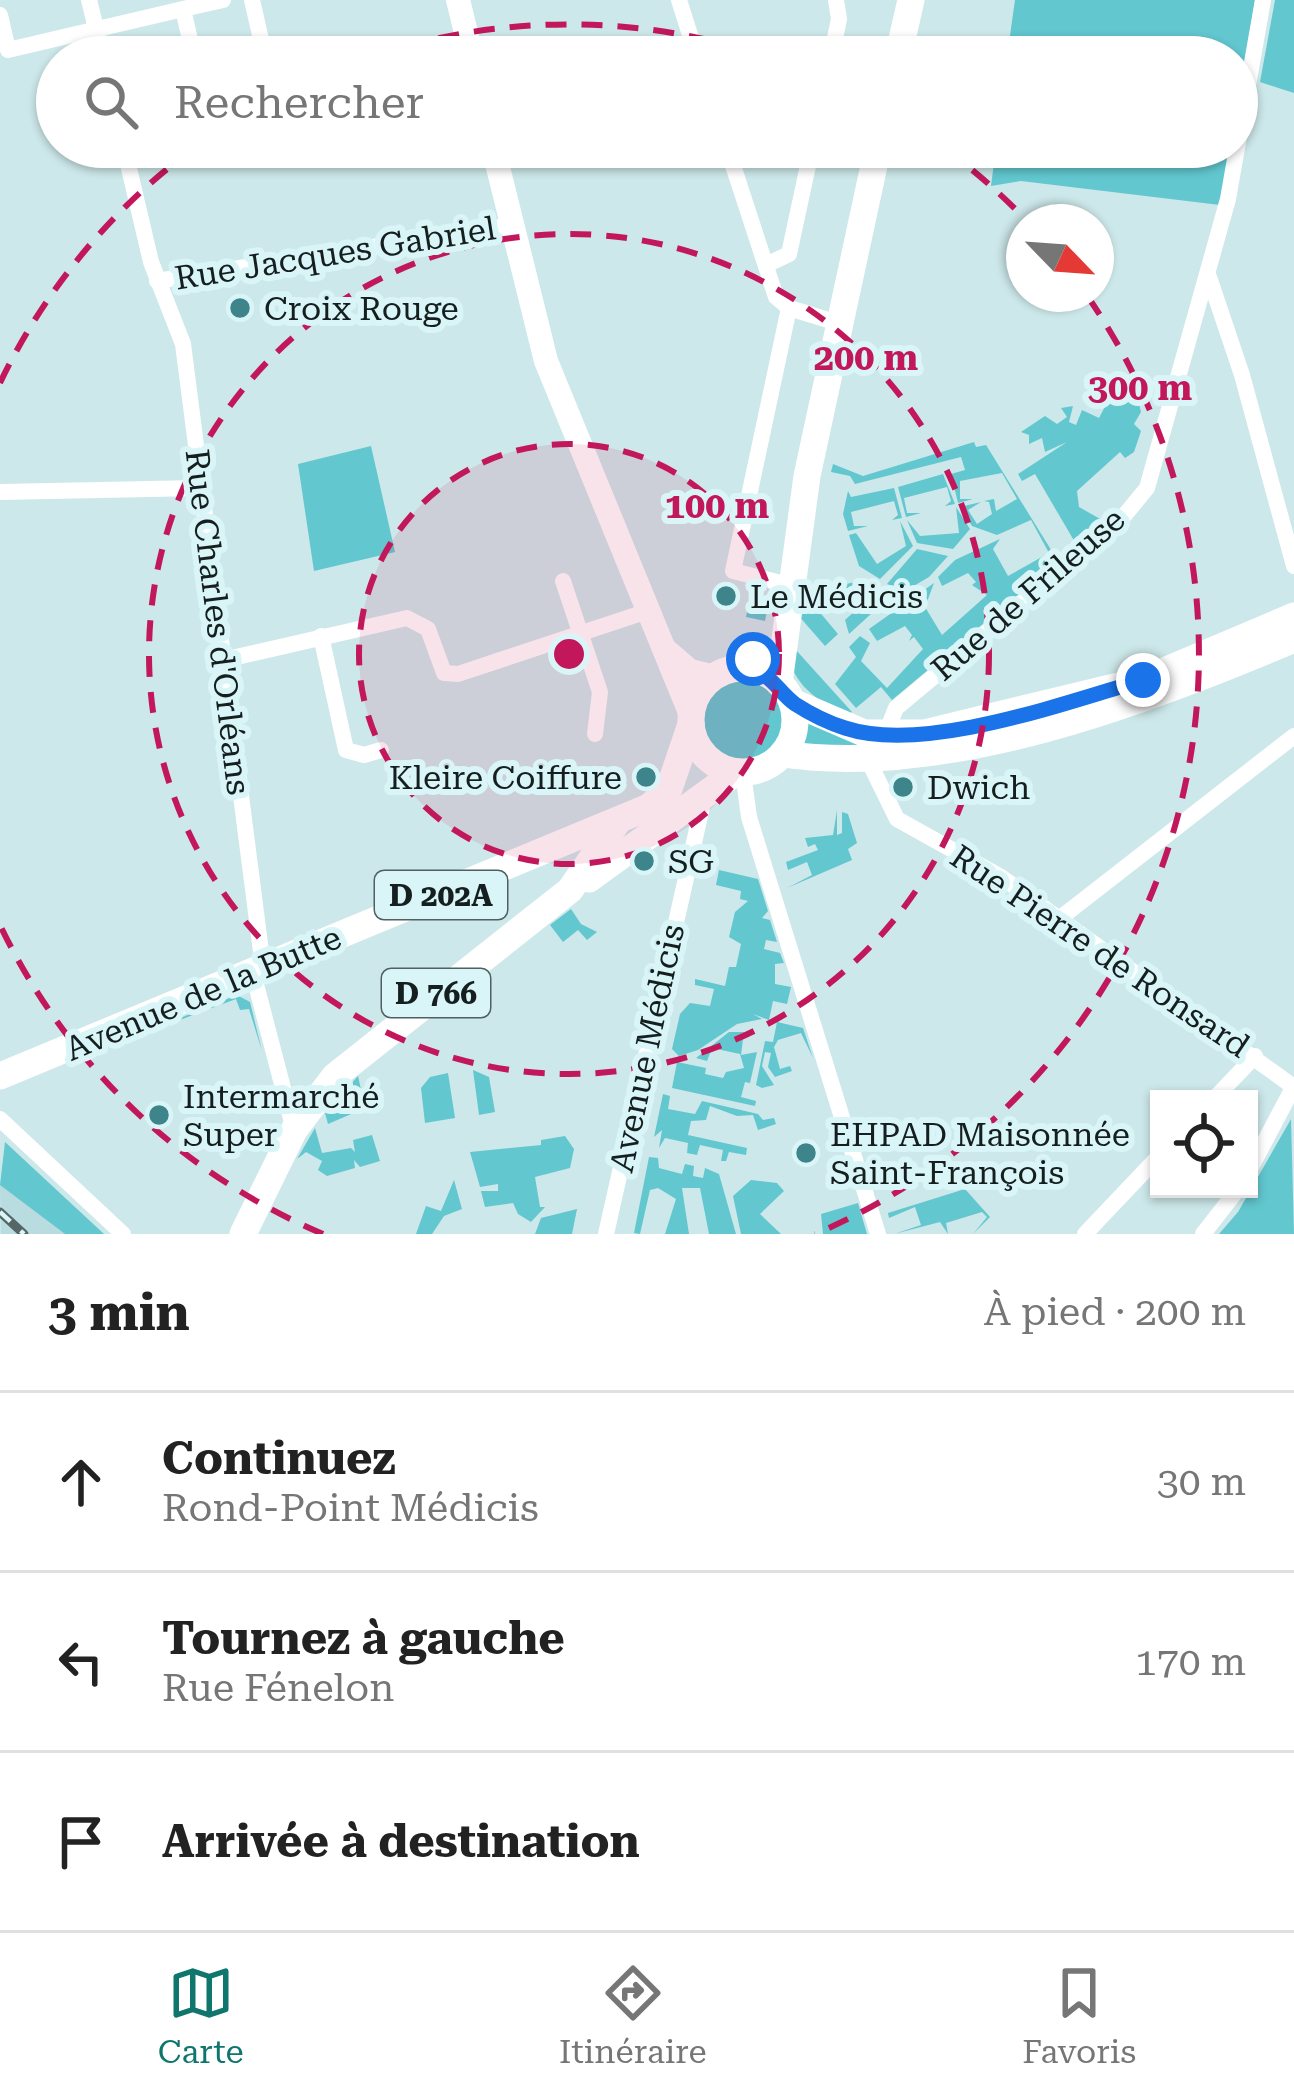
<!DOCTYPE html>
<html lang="fr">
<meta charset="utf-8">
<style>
:root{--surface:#fff;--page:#f6f6f6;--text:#222;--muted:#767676;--line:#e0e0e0;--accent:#0f766e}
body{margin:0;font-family:"Roboto Serif",serif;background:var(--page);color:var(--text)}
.controls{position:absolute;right:36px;bottom:36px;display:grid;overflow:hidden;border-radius:0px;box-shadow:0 3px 9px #0004}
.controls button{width:108px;height:108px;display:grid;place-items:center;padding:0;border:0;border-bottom:3px solid var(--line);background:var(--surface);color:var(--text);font:60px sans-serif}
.compass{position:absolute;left:1006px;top:204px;width:108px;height:108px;border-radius:50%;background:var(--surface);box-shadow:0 3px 9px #0004;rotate:115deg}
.stop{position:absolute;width:36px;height:36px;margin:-27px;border:9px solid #1a73e8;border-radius:50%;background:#fff}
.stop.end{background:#1a73e8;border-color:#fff;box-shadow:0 3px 12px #0008}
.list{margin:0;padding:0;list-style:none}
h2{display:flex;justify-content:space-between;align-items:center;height:156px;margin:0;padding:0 48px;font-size:51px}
h2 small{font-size:39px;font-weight:400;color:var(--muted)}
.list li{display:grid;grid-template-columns:78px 1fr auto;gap:36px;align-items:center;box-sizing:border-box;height:180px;padding:0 48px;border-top:3px solid var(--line)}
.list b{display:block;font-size:45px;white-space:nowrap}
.list p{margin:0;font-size:39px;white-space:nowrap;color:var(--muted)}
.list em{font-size:39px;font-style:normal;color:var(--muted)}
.icon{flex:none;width:66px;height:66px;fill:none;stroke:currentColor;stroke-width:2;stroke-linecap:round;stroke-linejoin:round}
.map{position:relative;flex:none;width:1294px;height:1234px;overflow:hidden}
.search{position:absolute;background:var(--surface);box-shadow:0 3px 9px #0004;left:36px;right:36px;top:36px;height:132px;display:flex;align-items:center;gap:30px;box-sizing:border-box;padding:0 42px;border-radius:66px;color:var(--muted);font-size:45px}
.sheet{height:696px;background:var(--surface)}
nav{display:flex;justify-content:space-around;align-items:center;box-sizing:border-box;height:168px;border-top:3px solid var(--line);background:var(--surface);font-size:33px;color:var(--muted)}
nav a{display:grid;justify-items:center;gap:6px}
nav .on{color:var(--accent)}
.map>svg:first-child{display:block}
.built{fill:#b8dcdf}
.green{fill:#62c7cf}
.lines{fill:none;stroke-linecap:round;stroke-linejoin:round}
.street{stroke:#fff;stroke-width:16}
.secondary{stroke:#fff;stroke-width:24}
.primary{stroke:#fff;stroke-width:27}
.rail-casing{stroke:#566667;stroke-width:9}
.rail{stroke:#daf5f7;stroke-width:4.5;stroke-dasharray:14;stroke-linecap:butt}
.route{stroke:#1a73e8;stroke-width:15}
.ring{fill:none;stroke:#c2185b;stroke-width:6;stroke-dasharray:21 15}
.poi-dot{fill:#3d858b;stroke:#daf5f7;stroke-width:4.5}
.labels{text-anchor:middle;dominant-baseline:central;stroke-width:12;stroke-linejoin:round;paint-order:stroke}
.shield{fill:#daf5f7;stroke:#505f60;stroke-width:3}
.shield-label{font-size:30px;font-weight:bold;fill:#151f1f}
.street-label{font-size:33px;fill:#151f1f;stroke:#daf5f7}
.poi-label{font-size:33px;fill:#151f1f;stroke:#daf5f7;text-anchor:start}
.centre{fill:#c2185b;stroke:#daf5f7;stroke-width:6}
.ring-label{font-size:36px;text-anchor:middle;font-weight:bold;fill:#c2185b;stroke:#daf5f7;stroke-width:12;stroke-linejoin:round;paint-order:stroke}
</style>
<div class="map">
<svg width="1294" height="1234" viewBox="0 0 1294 1234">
<rect width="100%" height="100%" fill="#cde8ea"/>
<path class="built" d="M 0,1185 L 65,1234 L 1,1234 Z"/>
<g class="green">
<path d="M 1015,0 L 1255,0 L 1237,111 L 1237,57 L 1007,57 Z"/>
<path d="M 1275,0 L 1294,0 L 1294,93 L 1260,82 Z"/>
<path d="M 996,147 L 1230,147 L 1220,205 L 1021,181 L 991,186 Z"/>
<path d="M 1107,381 L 1137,396 L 1141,412 L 1134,424 L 1141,431 L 1134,452 L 1125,458 L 1120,452 L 1077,491 L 1079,507 L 1102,520 L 1076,544 L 1035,474 L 1022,481 L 1018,474 L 1067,442 L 1045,452 L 1042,438 L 1029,444 L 1029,435 L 1021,432 L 1045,416 L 1057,424 L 1067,417 L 1061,408 L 1073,406 L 1069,422 L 1076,425 L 1082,410 L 1099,418 L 1109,399 L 1104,396 L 1111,389 Z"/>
<path d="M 974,442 L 976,447 L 986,445 L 1058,561 L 892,700 L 881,687 L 856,708 L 835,684 L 856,657 L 849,647 L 860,636 L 870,643 L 861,661 L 887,688 L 923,649 L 914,637 L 909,641 L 912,635 L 905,626 L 877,641 L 869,629 L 934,583 L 925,607 L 942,635 L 987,595 L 972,585 L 976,582 L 968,573 L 942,586 L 938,577 L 955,560 L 1000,539 L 993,549 L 1008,576 L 1049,553 L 1031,520 L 997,535 L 972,526 L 960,507 L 981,502 L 968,510 L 977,524 L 992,514 L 989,502 L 984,501 L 994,499 L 996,511 L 1017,499 L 1002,473 L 960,481 L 960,499 L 973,499 L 958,503 L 951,474 L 965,470 L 961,457 L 855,484 L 850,476 L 831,472 L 833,464 L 863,476 Z"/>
<path d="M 371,446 L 395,552 L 314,571 L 298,464 Z"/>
<path d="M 943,474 L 955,504 L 945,506 L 951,501 L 947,487 L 904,498 L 907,513 L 921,513 L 906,517 L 898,487 Z"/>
<path d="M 894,488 L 902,518 L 892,520 L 898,515 L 894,501 L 851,512 L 854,526 L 868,526 L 848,531 L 843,514 L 848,491 L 851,497 Z"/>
<path d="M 956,507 L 970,529 L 953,549 L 917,543 L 907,520 L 920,536 L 959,533 Z"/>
<path d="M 900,521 L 913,546 L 880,579 L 859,566 L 849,535 L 856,533 L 877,564 L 906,546 Z"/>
<path d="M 917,549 L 948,556 L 929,577 L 905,591 L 887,584 Z"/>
<path d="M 859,581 L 872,613 L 849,634 L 845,620 L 857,609 L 838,586 Z"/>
<path d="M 753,583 L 769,601 L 765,621 L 746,617 Z"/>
<path d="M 812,603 L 838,634 L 825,646 L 798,615 Z"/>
<path d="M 786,639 L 852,712 L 846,716 C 811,697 788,681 786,639 Z"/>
<circle cx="743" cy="721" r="42"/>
<path d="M 804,718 L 863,746 L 798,751 Z"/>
<path d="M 837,810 L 837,835 L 842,833 L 842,812 L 848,814 L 857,843 L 848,849 L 852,860 L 787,888 L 812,875 L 807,862 L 788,870 L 786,862 L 818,850 L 815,844 L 808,847 L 805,838 L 833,835 Z"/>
<path d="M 719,870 L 758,879 L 768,911 L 762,918 L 770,920 L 777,942 L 766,940 L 764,949 L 780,953 L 784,963 L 775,964 L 775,984 L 791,987 L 787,1004 L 773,1001 L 769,1020 L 753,1014 L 762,1019 L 737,1024 L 698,1050 L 679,1056 L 672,1049 L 680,1014 L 690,1003 L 710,1006 L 714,989 L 695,985 L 695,979 L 725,986 L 729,967 L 736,967 L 741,944 L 729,937 L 735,912 L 748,901 L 740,899 L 741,891 L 716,885 Z"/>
<path d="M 571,909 L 581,924 L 597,932 L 587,940 L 578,930 L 563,942 L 550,925 Z"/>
<path d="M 237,995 L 250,1002 L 262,1051 L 249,1009 L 240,1010 L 236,999 L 121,1042 Z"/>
<path d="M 777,1022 L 803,1028 L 813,1058 L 801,1033 L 778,1040 L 774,1047 L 780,1069 L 790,1066 L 792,1071 L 775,1077 L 768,1067 L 771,1053 L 765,1052 L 762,1066 L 774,1085 L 762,1088 L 756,1085 L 765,1041 L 773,1042 Z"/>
<path d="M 729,1032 L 744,1032 L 741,1055 L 757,1052 L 750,1083 L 745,1082 L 741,1097 L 756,1101 L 755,1106 L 672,1088 L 677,1062 L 706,1068 L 705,1074 L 723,1078 L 726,1072 L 744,1068 L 740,1054 L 712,1048 L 707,1061 L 696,1058 Z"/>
<path d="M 473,1070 L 489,1077 L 495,1112 L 479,1115 Z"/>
<path d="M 448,1073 L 455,1118 L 425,1123 L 421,1088 L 430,1077 Z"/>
<path d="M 358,1076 L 365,1108 L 328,1124 L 325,1113 Z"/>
<path d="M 663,1094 L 670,1096 L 668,1109 L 695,1114 L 702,1101 L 758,1114 L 763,1120 L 774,1118 L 776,1124 L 758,1130 L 753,1115 L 737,1116 L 710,1106 L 706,1120 L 691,1121 L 688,1135 L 747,1148 L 746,1155 L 729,1152 L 726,1161 L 721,1161 L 723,1150 L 700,1145 L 697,1155 L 687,1153 L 688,1143 L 665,1138 L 659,1148 L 662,1130 L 654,1137 Z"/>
<path d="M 1291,1119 L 1294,1234 L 1219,1234 L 1238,1212 Z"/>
<path d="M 315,1128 L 322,1153 L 351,1148 L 355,1152 L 353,1140 L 372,1135 L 380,1161 L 360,1167 L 354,1160 L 355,1168 L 327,1176 L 318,1170 L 322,1161 L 306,1152 L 297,1159 Z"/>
<path d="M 565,1136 L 574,1149 L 570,1168 L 535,1177 L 540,1207 L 545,1207 L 531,1222 L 518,1214 L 513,1203 L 485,1207 L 481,1191 L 498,1191 L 498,1184 L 480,1187 L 470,1152 L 541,1145 L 541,1140 Z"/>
<path d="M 5,1142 L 104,1234 L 65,1234 L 0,1185 Z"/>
<path d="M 649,1157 L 658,1158 L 659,1168 L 682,1174 L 685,1164 L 694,1166 L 693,1176 L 703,1178 L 705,1168 L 719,1174 L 736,1234 L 709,1234 L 700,1188 L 682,1188 L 689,1234 L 665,1234 L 676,1199 L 658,1188 L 650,1190 L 640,1234 L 634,1233 Z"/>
<path d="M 454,1180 L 462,1209 L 444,1216 L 432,1234 L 416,1234 L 426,1206 L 441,1211 Z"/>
<path d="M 751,1180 L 777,1183 L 784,1191 L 760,1214 L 781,1234 L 741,1234 L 733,1196 Z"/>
<path d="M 965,1189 L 990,1217 L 973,1234 L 987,1217 L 982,1212 L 946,1223 L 948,1234 L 940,1222 L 894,1234 L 921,1225 L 915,1207 L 889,1218 L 888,1213 Z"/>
<path d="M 858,1203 L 867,1234 L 823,1234 L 821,1214 Z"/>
<path d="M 577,1209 L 572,1234 L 535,1234 L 541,1218 Z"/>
</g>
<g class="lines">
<g class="street">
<path d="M 89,0 L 103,57"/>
<path d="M 252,0 L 265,57"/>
<path d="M 679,0 L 697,57"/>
<path d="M 1263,0 L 1228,199 L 1147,488 L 1119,522 L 896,708 L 872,768 L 897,819 L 1001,877 L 1294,1087"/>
<path d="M 183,9 L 223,0"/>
<path d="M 0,15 L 8,50 L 183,9 L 194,57"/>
<path d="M 831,57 L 839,19 L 836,0"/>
<path d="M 124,147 L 151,262 L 183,344 L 263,967"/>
<path d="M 727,147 L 776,297 L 789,308 L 838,323"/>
<path d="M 128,162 L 186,147"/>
<path d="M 766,265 L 789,254 L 812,147"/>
<path d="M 1209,277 L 1242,375 L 1294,566"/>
<path d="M 157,281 L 512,225"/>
<path d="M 0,492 L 199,488"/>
<path d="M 563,581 L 600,692 L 595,734"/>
<path d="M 777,582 L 733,571 L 789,308"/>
<path d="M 321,636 L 346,750 L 364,755 L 381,750"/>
<path d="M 223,660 L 407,618 L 428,629 L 444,673 L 458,674 L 648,611"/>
<path d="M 743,773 L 749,817 L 878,1234"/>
<path d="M 1059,919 L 1294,736"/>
<path d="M 253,973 L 294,1130"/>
<path d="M 1214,1099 L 1255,1056"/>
<path d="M 0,1119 L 123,1234"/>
<path d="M 1249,1171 L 1294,1086"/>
<path d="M 606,1234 L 704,798"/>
<path d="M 1085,1234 L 1159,1156"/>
<path d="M 1203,1234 L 1238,1189"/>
</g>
<g class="secondary">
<path d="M 458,0 L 472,57"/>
<path d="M 493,147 L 546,361 L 691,715"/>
<path d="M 668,652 L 690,671 L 715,677"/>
</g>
<g class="primary">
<path d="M 898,57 L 911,0"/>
<circle cx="743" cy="720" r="52"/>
<path d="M 779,683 L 807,476 L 878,147"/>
<path d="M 792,702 L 864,733 L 924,733 L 1143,680 L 1294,616"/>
<path d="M 783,754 C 946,778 1146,702 1294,639"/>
<path d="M 589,879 L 736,772"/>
<path d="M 0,1076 L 649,807 L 669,789 L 691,724"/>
<path d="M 243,1234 L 294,1130 L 335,1076 L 570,890 L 618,821"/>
</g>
<defs>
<path id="rail" d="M 0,1212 L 24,1234"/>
</defs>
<use href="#rail" class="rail-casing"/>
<use href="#rail" class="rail"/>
</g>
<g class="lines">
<path class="route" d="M 753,659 L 745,668 C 773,673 776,690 795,704 C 809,713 829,723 845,728 C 924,754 1064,703 1143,680"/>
</g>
<circle cx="569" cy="654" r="210" fill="#c2185b" fill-opacity=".12"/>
<g class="ring">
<circle cx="569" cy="654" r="210"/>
<circle cx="569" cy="654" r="420"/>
<path d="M323 1234A630 630 0 0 1 0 925M0 383A630 630 0 0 1 194 148M369 57A630 630 0 0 1 769 57M944 148A630 630 0 0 1 1026 220M1088 297A630 630 0 0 1 815 1234"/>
</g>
<g class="poi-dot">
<circle cx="240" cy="308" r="12"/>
<circle cx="726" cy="596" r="12"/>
<circle cx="646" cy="777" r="12"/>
<circle cx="903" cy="787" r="12"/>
<circle cx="644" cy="861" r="12"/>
<circle cx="159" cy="1115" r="12"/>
<circle cx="806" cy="1153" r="12"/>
</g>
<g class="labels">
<g class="shield">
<rect x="375" y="871" width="132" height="48" rx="9"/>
<rect x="382" y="969" width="108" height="48" rx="9"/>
</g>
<g class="shield-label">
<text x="441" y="895">D 202A</text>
<text x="436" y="993">D 766</text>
</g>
<g class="street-label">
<text transform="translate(335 253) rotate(-9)">Rue Jacques Gabriel</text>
<text transform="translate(1028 594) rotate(-41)">Rue de Frileuse</text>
<text transform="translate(218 622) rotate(83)">Rue Charles d'Orléans</text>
<text transform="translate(1100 951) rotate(34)">Rue Pierre de Ronsard</text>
<text transform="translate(203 993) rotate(-23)">Avenue de la Butte</text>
<text transform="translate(647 1048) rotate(-78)">Avenue Médicis</text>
</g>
<g class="poi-label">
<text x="264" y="308">Croix Rouge</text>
<text x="750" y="596">Le Médicis</text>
<text x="622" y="777" text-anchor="end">Kleire Coiffure</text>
<text x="927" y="787">Dwich</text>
<text x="668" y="861">SG</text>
<text x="183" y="1096">Intermarché<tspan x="183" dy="38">Super</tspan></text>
<text x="830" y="1134">EHPAD Maisonnée<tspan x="830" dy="38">Saint-François</tspan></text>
</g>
</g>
<circle cx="569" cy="654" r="18" class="centre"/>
<g class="ring-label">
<text x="866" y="370">200 m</text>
<text x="1140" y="400">300 m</text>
<text x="717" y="518">100 m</text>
</g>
</svg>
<div class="controls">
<button><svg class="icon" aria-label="locate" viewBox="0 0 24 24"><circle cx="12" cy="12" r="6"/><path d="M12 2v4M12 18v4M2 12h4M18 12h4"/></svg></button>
</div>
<svg class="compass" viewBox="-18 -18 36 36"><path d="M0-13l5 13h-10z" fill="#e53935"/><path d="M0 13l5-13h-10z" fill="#767676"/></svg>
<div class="stop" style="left:753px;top:659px"></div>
<div class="stop end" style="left:1143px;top:680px"></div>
<div class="search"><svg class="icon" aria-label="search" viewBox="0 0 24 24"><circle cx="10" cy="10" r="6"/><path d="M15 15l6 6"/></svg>Rechercher</div>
</div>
<section class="sheet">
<h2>3 min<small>À pied · 200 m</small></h2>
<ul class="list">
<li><svg class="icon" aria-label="ahead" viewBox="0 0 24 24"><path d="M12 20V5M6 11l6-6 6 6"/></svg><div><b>Continuez</b><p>Rond-Point Médicis</p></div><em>30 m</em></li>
<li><svg class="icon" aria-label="left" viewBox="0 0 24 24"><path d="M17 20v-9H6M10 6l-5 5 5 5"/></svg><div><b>Tournez à gauche</b><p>Rue Fénelon</p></div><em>170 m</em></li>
<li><svg class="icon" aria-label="arrive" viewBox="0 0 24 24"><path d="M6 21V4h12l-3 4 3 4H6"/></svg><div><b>Arrivée à destination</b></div></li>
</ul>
</section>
<nav>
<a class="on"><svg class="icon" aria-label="map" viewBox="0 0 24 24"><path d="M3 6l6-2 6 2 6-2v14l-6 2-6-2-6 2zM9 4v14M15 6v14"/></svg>Carte</a>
<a><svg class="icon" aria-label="directions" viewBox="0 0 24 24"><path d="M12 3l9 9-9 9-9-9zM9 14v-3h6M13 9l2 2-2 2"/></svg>Itinéraire</a>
<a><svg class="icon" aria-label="saved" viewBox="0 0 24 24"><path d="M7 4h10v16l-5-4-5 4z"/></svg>Favoris</a>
</nav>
